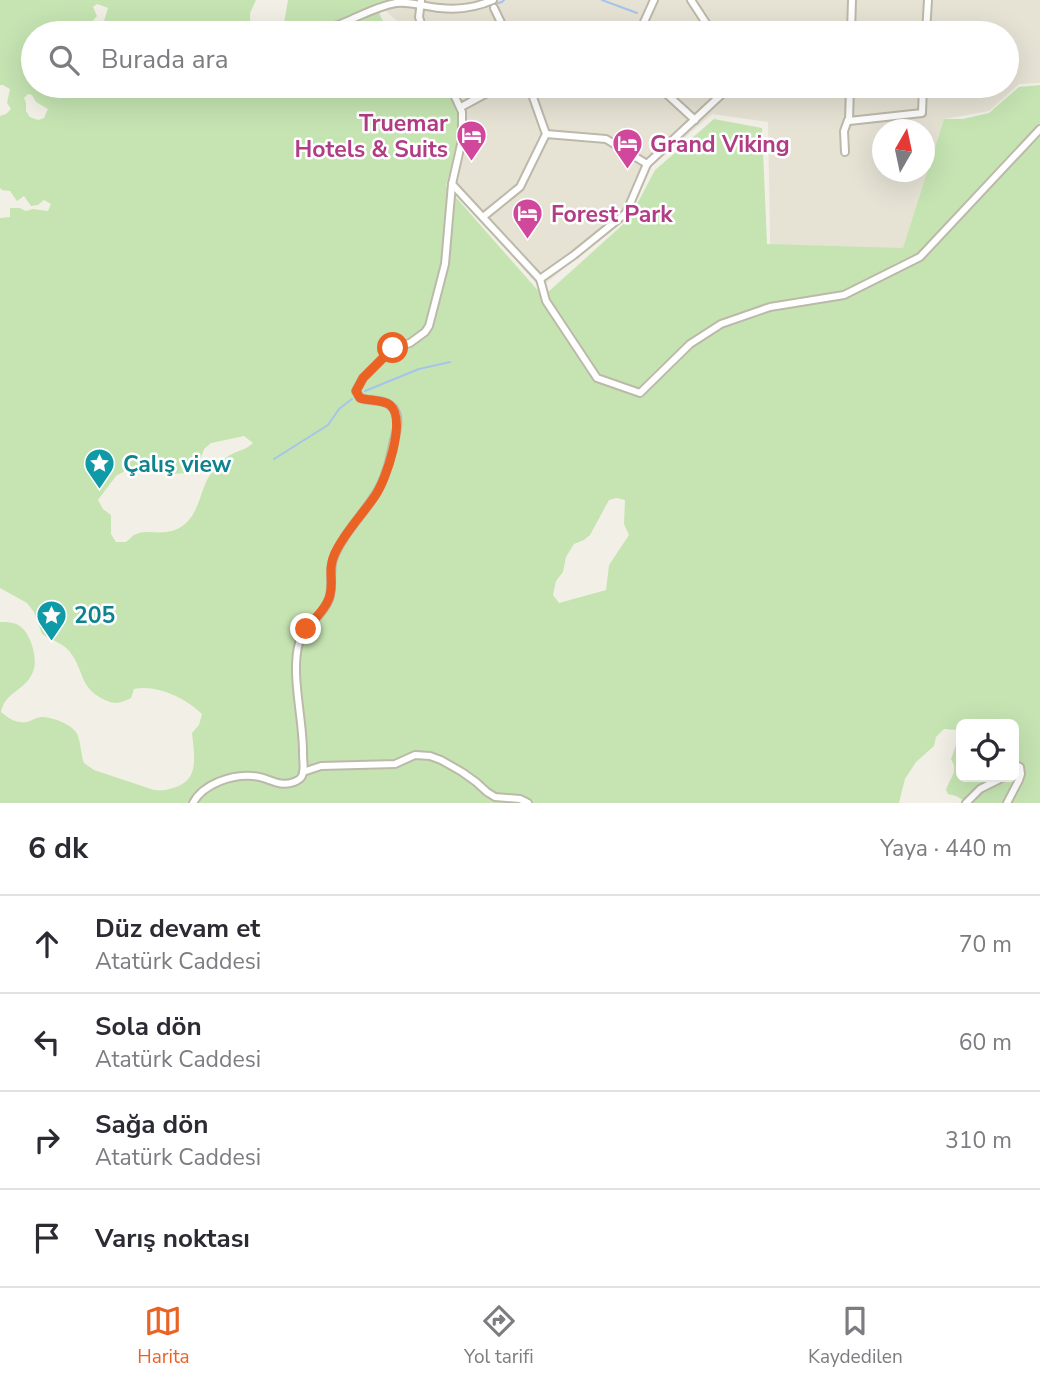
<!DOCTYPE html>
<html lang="tr">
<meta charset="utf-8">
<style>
:root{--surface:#fff;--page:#f2f2f3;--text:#2b2b33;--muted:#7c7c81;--line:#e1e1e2;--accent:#eb6324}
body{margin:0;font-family:"Nunito Sans",sans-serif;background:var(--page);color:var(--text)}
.controls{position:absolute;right:21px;bottom:21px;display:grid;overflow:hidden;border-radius:10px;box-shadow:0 7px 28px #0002}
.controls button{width:63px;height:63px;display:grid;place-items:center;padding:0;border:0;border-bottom:2px solid var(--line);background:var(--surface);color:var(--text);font:35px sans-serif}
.compass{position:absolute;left:872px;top:119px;width:63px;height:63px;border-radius:50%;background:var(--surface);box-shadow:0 7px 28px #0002;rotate:9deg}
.stop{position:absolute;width:21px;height:21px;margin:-16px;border:5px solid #eb6324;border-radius:50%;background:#fff}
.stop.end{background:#eb6324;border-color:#fff;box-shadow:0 2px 7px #0008}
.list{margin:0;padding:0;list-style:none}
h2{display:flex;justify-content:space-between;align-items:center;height:91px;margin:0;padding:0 28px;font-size:30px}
h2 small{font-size:23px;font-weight:400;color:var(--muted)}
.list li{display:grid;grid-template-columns:46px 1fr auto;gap:21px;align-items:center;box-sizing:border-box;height:98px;padding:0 28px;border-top:2px solid var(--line)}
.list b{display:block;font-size:26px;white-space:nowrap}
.list p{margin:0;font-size:23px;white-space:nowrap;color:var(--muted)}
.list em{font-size:23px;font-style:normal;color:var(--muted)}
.icon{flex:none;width:38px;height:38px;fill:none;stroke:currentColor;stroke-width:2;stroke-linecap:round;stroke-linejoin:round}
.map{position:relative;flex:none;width:1040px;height:803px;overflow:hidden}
.search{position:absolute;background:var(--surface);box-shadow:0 7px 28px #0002;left:21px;right:21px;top:21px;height:77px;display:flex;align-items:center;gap:18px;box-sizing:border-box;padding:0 24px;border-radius:38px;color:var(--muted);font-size:26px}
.sheet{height:483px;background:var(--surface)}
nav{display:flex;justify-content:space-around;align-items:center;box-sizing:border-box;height:98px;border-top:2px solid var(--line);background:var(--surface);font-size:19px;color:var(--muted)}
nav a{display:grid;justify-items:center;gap:4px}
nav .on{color:var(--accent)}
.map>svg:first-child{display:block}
.residential{fill:#e6e3d5;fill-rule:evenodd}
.green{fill:#c5e4b2;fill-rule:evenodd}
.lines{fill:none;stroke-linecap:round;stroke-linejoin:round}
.stream{stroke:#a6c4eb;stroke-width:2}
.minor-casing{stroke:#bdb9aa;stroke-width:10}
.minor{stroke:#fff;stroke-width:6}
.route{stroke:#eb6324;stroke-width:9}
.labels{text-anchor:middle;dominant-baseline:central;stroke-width:5;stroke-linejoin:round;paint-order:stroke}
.hotel-label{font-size:23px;font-weight:bold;fill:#b23c85;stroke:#fff;text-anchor:start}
.culture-label{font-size:23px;font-weight:bold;fill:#0d838f;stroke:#fff;text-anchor:start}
</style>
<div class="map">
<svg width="1040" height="803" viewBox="0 0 1040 803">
<rect width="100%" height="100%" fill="#f2f0e6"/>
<path class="residential" d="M 381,0 L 1040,0 L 1040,83 L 1019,84 L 989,111 L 944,119 L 903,249 L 771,291 L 768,122 L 712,114 L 652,166 L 629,216 L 545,284 L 537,284 L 450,185 L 460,139 L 461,116 L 446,86 L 1007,86 L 1007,33 L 411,33 L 380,6 ZM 883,130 L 925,130 L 925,172 L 883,172 Z"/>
<g class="green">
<path d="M 0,0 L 256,0 L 250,13 L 250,33 L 106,32 L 104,21 L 108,8 L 97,4 L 93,7 L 97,16 L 91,23 L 100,31 L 98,33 L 33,33 L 33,86 L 175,86 L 175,90 L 180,92 L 185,87 L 200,93 L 207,86 L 212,86 L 219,90 L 225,88 L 226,86 L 444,86 C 448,93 456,107 459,115 C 465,134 451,167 446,186 L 541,294 L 547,293 L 629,219 L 655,170 L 714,119 L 762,128 L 767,244 L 903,248 L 944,119 L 963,119 L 989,113 L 1019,87 L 1040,85 L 1040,803 L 973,803 L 976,798 L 971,795 L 963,800 L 956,796 L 948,794 L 946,790 C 950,777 959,772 951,759 L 960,733 L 958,730 L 944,729 L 936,737 L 934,746 L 916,762 L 905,779 L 899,803 L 0,803 L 0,622 C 8,622 15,622 21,627 C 32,636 39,662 32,674 C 24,691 5,692 1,712 C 7,717 12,721 20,722 C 29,724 33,718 41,717 C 53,717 75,725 78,736 C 81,745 81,755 84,763 L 94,770 L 154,790 C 163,791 167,790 176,787 C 200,779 194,754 192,733 L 199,725 L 202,714 C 186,698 156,684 134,689 L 131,698 C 121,703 115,705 105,700 C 79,688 85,672 70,652 C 63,643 51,640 42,634 L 34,612 L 27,603 L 0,588 L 0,218 L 10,217 L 10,208 L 20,208 L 26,211 L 33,209 L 48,211 L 51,204 L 44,200 L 38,205 L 31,206 L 24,196 L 17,201 L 10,191 L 2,190 L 0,188 L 0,116 L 6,114 L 11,109 L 7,103 L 10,89 L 3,85 L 0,85 ZM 28,94 L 32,95 L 36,102 L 48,109 L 44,118 L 38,120 L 30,117 L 26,111 L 26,103 L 24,98 ZM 244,436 L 253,443 C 245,450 243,449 234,453 C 225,457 216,466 210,475 C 200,490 200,510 186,523 C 167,540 149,527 134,535 C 131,537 129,540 126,542 L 116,542 L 111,534 L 111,515 L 103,509 L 98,500 L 116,476 L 136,465 L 146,466 L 168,474 L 189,473 C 197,466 201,459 204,449 L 211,443 ZM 616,498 L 625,500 L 624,524 L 629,535 L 609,565 L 606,590 L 559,603 L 553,595 L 556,581 L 563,572 L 566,557 L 574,544 L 584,540 L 590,535 L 609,500 ZM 961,724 L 1014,724 L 1014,777 L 961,777 Z"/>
<path d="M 288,0 L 392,0 L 380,6 L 378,8 C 380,20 388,29 399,33 L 292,33 L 283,28 Z"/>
</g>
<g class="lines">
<g class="stream">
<path d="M 602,0 L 637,13"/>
<path d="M 484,7 L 502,2 L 504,0"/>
<path d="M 425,9 L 440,12 L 458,11"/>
<path d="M 365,391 L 419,369 L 450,362"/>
<path d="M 274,459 L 328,425 L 339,409 L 352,399"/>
</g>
<defs>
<g id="minor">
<path d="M 691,0 L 706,23 L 708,33"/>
<path d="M 421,1 L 419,17 L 424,33"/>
<path d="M 494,8 L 506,33"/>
<path d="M 268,26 L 275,33"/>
<path d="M 314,33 C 324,29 335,27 345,22 C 362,15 378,6 396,3 C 411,1 425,7 440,8 C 457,10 477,7 493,0"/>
<path d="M 639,33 L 654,0"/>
<path d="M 851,33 L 852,0"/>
<path d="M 926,33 L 928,0"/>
<path d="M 658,86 L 695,120"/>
<path d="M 850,86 L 849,121 L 922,113 L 923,86"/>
<path d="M 461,107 L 500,86"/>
<path d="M 546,134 L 606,139 L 647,164 L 722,94 L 720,86"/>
<path d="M 845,152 L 844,131 L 848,120"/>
<path d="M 452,184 L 540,279 L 546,301 L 597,378 L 640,393 L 690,344 L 721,324 L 770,307 L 844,295 L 920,257 L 1040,129"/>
<path d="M 483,217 L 520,187 L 546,134 L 529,86"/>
<path d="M 540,279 L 574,255 L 626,213 L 647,164"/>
<path d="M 303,772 L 321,766 L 395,764 L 415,755 L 430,756 L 441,760 L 462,772 L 476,782 L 487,792 L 495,797 L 520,799 L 528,803"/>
<path d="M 193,803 C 203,784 232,774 253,776 C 268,777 279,788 294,782 C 298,780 300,780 302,776 C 305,770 303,761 303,755 C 304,722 290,674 299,643 C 305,625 323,616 329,599 C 334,585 328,571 334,557 C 343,534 362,516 375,495 C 386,479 390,459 394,440 C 397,431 400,418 394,409 C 386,398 371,402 360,398 L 356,391 L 363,378 L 393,348 L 410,343 L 425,332 L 429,326 L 445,264 L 452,184 L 462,140 L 462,112 L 450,86"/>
<path d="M 966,803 L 980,789 L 1004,777"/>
<path d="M 1007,803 L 1019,780 L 1021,774 L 1020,767 L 1014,764"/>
</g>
</defs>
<use href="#minor" class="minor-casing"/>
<use href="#minor" class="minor"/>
</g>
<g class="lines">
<path class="route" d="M 306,629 C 314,619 327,608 330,595 C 334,579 327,570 335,553 C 345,532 362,515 375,496 C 386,480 407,420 390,405 C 382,399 369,401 360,398 L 356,391 L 363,378 L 393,348"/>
</g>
<defs>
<symbol id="hotel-pin" viewBox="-11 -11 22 30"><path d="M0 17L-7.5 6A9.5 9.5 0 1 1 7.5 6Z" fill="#d1479c" stroke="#fff"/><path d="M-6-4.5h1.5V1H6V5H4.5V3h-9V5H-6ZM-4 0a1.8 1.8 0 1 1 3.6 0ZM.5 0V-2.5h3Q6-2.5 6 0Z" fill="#fff"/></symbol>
<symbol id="sight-pin" viewBox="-11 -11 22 30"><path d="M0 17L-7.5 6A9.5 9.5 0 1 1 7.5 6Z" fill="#0f9aa8" stroke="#fff"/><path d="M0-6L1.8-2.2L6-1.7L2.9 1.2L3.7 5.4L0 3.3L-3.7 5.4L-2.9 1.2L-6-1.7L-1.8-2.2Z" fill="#fff"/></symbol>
</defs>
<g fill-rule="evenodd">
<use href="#hotel-pin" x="454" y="118" width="35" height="47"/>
<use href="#hotel-pin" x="610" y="126" width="35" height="47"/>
<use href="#hotel-pin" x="510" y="196" width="35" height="47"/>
<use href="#sight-pin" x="82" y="446" width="35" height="47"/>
<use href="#sight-pin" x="34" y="598" width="35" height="47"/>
</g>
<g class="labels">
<g class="hotel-label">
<text x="448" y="123" text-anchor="end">Truemar<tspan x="448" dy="26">Hotels &amp; Suits</tspan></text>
<text x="650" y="144">Grand Viking</text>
<text x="551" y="214">Forest Park</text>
</g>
<g class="culture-label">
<text x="123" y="464">Çalış view</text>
<text x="74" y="615">205</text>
</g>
</g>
</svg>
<div class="controls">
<button><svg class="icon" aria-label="locate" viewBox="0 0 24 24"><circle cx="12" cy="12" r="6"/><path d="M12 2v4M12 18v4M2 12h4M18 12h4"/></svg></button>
</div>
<svg class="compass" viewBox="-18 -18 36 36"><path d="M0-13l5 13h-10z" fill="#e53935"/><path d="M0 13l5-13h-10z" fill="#7c7c81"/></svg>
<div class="stop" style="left:393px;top:348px"></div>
<div class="stop end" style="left:306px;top:629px"></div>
<div class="search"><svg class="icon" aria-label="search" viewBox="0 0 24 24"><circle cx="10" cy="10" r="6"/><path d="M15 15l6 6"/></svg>Burada ara</div>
</div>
<section class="sheet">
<h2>6 dk<small>Yaya · 440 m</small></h2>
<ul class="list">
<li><svg class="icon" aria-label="ahead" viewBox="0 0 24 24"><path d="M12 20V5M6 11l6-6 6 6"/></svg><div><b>Düz devam et</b><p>Atatürk Caddesi</p></div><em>70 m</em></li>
<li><svg class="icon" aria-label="left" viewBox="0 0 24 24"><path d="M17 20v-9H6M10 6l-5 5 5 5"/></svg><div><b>Sola dön</b><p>Atatürk Caddesi</p></div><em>60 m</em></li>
<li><svg class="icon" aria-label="right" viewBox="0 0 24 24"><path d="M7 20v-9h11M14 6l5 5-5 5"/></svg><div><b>Sağa dön</b><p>Atatürk Caddesi</p></div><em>310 m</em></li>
<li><svg class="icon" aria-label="arrive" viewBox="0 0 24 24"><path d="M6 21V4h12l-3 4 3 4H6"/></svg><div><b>Varış noktası</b></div></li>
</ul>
</section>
<nav>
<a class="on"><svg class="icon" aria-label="map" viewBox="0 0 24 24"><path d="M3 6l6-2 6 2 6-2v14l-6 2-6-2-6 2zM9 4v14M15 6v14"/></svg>Harita</a>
<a><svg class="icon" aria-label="directions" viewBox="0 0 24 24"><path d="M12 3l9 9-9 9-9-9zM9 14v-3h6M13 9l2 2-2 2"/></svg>Yol tarifi</a>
<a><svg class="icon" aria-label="saved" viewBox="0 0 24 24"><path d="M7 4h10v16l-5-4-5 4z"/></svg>Kaydedilen</a>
</nav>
